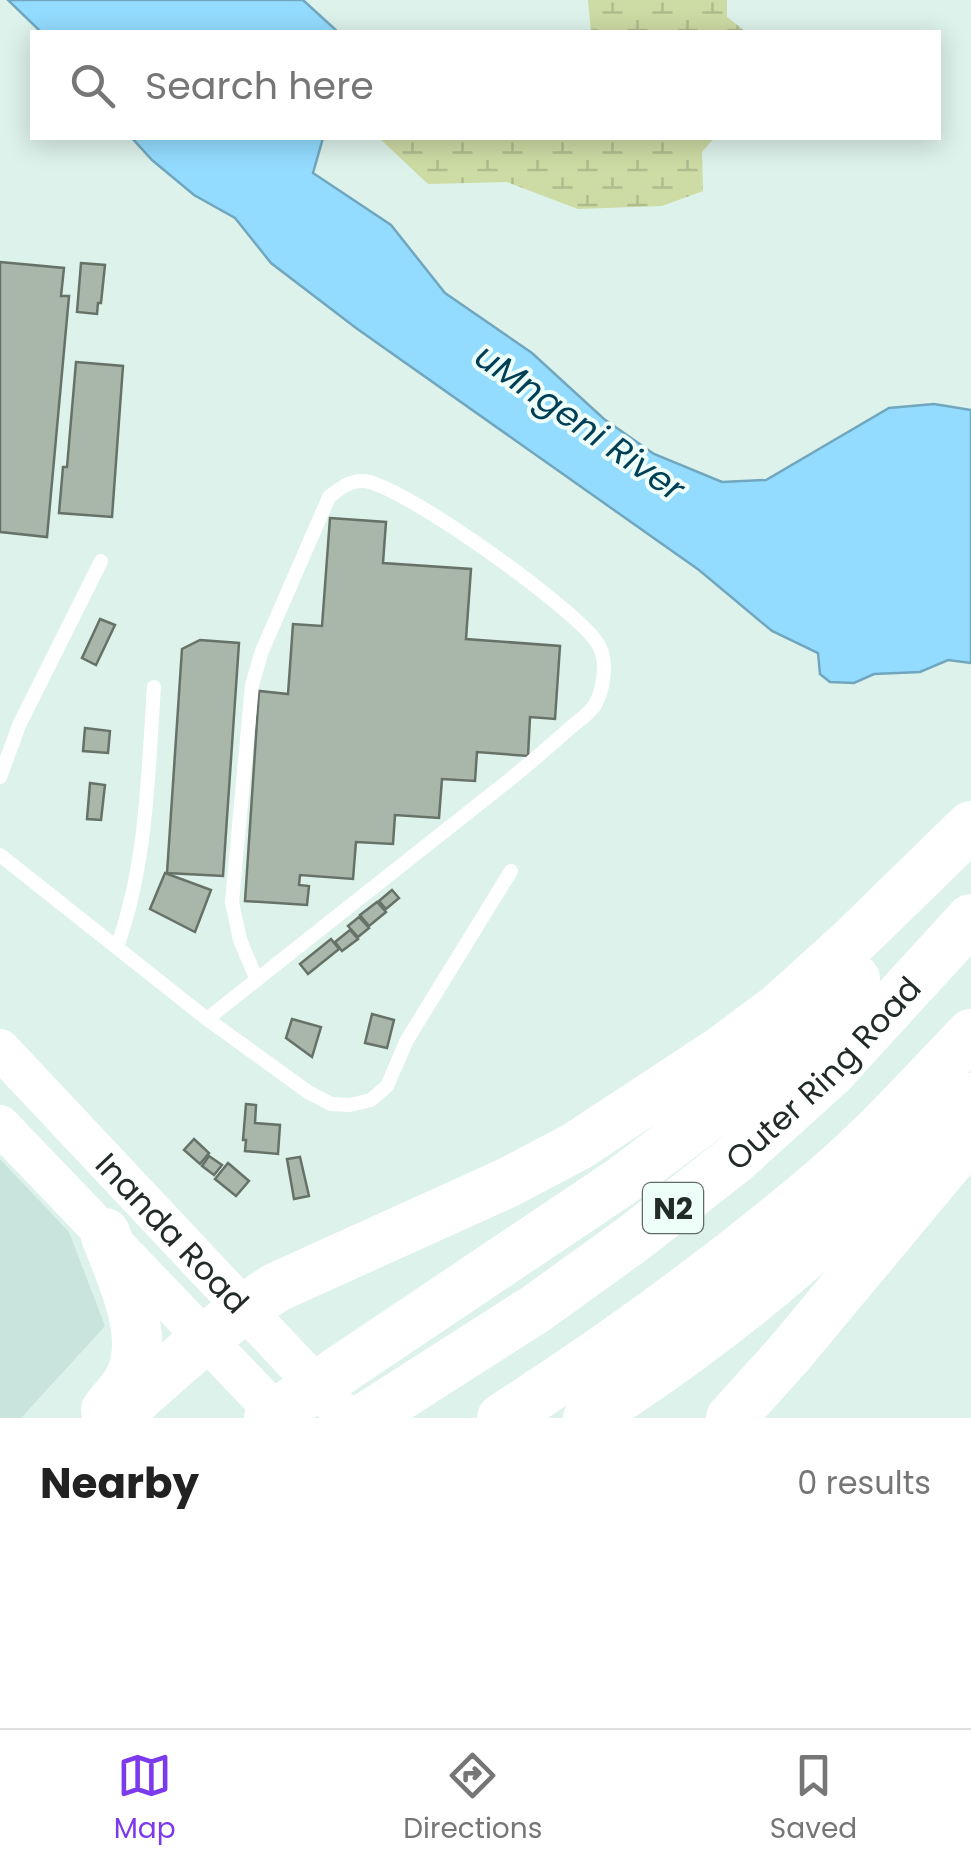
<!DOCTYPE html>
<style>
:root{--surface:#fff;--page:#f6f6f6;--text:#222;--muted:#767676;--line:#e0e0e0;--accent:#7c3aed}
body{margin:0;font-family:Poppins,sans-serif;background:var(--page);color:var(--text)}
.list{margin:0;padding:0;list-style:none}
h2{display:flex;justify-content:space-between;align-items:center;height:130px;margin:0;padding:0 40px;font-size:42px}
h2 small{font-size:32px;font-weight:400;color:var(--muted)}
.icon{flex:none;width:55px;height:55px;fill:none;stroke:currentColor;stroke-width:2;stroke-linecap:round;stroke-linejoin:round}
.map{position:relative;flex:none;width:971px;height:1418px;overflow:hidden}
.search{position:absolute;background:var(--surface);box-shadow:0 5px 25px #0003;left:30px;right:30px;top:30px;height:110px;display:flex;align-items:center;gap:25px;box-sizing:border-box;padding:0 35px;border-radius:0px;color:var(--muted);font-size:38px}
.sheet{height:310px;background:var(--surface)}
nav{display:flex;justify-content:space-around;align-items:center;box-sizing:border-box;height:140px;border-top:2px solid var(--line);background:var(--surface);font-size:28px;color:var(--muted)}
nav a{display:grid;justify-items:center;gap:5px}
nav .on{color:var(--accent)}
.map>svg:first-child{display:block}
.built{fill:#c8e4dc}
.wetland{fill:url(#wetland-marsh)}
.water{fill:#93dcff;stroke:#71a7be;stroke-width:2.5}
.building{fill:#a9b6aa;stroke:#667267;stroke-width:2.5}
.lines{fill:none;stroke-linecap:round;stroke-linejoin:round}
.lane{stroke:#fff;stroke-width:14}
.secondary{stroke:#fff;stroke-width:40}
.highway{stroke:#fff;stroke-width:50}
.labels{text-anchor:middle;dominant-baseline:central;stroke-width:8;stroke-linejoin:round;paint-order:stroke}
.shield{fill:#eefef9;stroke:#606a67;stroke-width:2.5}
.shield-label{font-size:30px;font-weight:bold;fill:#232b28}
.street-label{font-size:32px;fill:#232b28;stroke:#eefef9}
.water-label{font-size:35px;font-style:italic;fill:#003f56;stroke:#eefef9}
</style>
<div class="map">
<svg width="971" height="1418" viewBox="0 0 971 1418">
<defs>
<pattern id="wetland-marsh" width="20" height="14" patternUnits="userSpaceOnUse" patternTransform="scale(2.5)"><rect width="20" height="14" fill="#cddba4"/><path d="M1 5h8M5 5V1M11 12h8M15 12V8" fill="none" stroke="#b0bc8d"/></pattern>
</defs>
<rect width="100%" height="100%" fill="#ddf2eb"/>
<path class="built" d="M 0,1159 L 69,1232 L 105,1326 L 21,1418 L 0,1418 Z"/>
<g class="wetland">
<path d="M 588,0 L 727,0 L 727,17 L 746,32 L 591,32 Z"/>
<path d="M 379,138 L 714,138 L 702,152 L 703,191 L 662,206 L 578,209 L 507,182 L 428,184 Z"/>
</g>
<g class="water">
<path d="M 8,0 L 303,0 L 338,32 L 41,32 Z"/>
<path d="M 132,138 L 323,138 L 313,173 L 391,225 L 445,293 L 532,353 L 604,419 L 654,454 L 722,482 L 766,480 L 889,408 L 934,404 L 971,410 L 971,663 L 948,660 L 920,672 L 874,674 L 854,683 L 830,682 L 820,674 L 818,653 L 772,631 L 699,570 L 356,328 L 271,263 L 235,218 L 194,195 L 152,160 Z"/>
</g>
<g class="building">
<path d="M 0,262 L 64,268 L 61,296 L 69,296 L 47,537 L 0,532 Z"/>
<path d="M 81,263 L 105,265 L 101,303 L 98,303 L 97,314 L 77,312 Z"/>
<path d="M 76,362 L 123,366 L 112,517 L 59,513 L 63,467 L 67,467 Z"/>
<path d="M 330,518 L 386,522 L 383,563 L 471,569 L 466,639 L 560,646 L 555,719 L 530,717 L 528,756 L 477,752 L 475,781 L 442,779 L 439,818 L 395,815 L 393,844 L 356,842 L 353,879 L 300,875 L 299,885 L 309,886 L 307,905 L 245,901 L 259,691 L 288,694 L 293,624 L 322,626 Z"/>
<path d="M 100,619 L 115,625 L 96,665 L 82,658 Z"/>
<path d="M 200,640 L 239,643 L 223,876 L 167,873 L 182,649 Z"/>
<path d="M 85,728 L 110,731 L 108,753 L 83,751 Z"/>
<path d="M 90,783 L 105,785 L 101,820 L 87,819 Z"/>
<path d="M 165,873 L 211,890 L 195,932 L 150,909 Z"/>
<path d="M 392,890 L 399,898 L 386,909 L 379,901 Z"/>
<path d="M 377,902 L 386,912 L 369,926 L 360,915 Z"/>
<path d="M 359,917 L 369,928 L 358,937 L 348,926 Z"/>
<path d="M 350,930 L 358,939 L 342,951 L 335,942 Z"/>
<path d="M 331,939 L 339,949 L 308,974 L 300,964 Z"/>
<path d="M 372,1014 L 394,1020 L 387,1048 L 365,1043 Z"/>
<path d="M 292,1019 L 321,1027 L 312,1057 L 286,1038 Z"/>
<path d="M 246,1104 L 256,1105 L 255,1123 L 280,1125 L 278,1154 L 245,1151 L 246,1140 L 243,1140 Z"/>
<path d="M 194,1139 L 209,1153 L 200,1164 L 184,1150 Z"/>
<path d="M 209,1156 L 222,1165 L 214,1175 L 202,1166 Z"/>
<path d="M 300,1157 L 309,1196 L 294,1199 L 287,1159 Z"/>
<path d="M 228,1163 L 249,1181 L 236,1196 L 215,1179 Z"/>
</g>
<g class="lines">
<g class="lane">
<path d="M 0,777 L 20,723 L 101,561"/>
<path d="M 0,855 L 207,1019 C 303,943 398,868 494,792 C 520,772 544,751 569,729 C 578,721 591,713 596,703 C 604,687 608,660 598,644 C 579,611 397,480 362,481 C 349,481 339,489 329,497 L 262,651 L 252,685 L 232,902 L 240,940 L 257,980"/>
<path d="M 117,947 C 147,864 148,774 154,687"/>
<path d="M 207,1019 L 308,1092 L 331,1104 L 350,1105 L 371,1100 L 387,1086 L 407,1040 L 511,871"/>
</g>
<g class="secondary">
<path id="s1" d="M 0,1049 L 347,1418"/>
<path d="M 0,1125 L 281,1418"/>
</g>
<g class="highway">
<path d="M 105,1233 C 120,1275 151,1333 130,1378 C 124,1390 113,1400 106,1410"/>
<path d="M 115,1418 C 167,1371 217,1324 277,1287 L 509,1182 L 577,1146 L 720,1052 L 779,1008 L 852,942 L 971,826"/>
<path d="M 269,1418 L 622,1181 L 724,1104 L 801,1036 L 855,979"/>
<path id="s2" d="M 365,1418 L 537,1308 L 634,1238 L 735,1159 L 830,1073 L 971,919"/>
<path d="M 502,1418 C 614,1346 724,1266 826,1179 C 877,1135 924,1083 971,1034"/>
<path d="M 588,1418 C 659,1372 728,1322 792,1267 C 854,1213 911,1155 971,1098"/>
<path d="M 731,1418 L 787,1356 L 967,1140"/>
</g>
</g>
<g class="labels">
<rect class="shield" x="643" y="1183" width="60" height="50" rx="8"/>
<g class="shield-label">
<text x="673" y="1208">N2</text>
</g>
<g class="street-label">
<text stroke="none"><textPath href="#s2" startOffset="575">Outer Ring Road</textPath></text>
<text stroke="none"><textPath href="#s1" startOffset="252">Inanda Road</textPath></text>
</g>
<g class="water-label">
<text transform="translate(580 422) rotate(35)">uMngeni River</text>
</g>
</g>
</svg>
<div class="search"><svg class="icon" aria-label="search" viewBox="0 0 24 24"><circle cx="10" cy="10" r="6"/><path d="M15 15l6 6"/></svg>Search here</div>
</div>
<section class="sheet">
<h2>Nearby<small>0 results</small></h2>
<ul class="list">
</ul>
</section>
<nav>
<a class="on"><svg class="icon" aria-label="map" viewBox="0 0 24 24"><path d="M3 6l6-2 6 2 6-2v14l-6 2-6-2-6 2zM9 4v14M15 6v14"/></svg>Map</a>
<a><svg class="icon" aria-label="directions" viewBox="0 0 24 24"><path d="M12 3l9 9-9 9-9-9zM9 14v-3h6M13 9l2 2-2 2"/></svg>Directions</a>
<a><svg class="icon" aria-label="saved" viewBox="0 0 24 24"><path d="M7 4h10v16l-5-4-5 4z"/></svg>Saved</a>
</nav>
